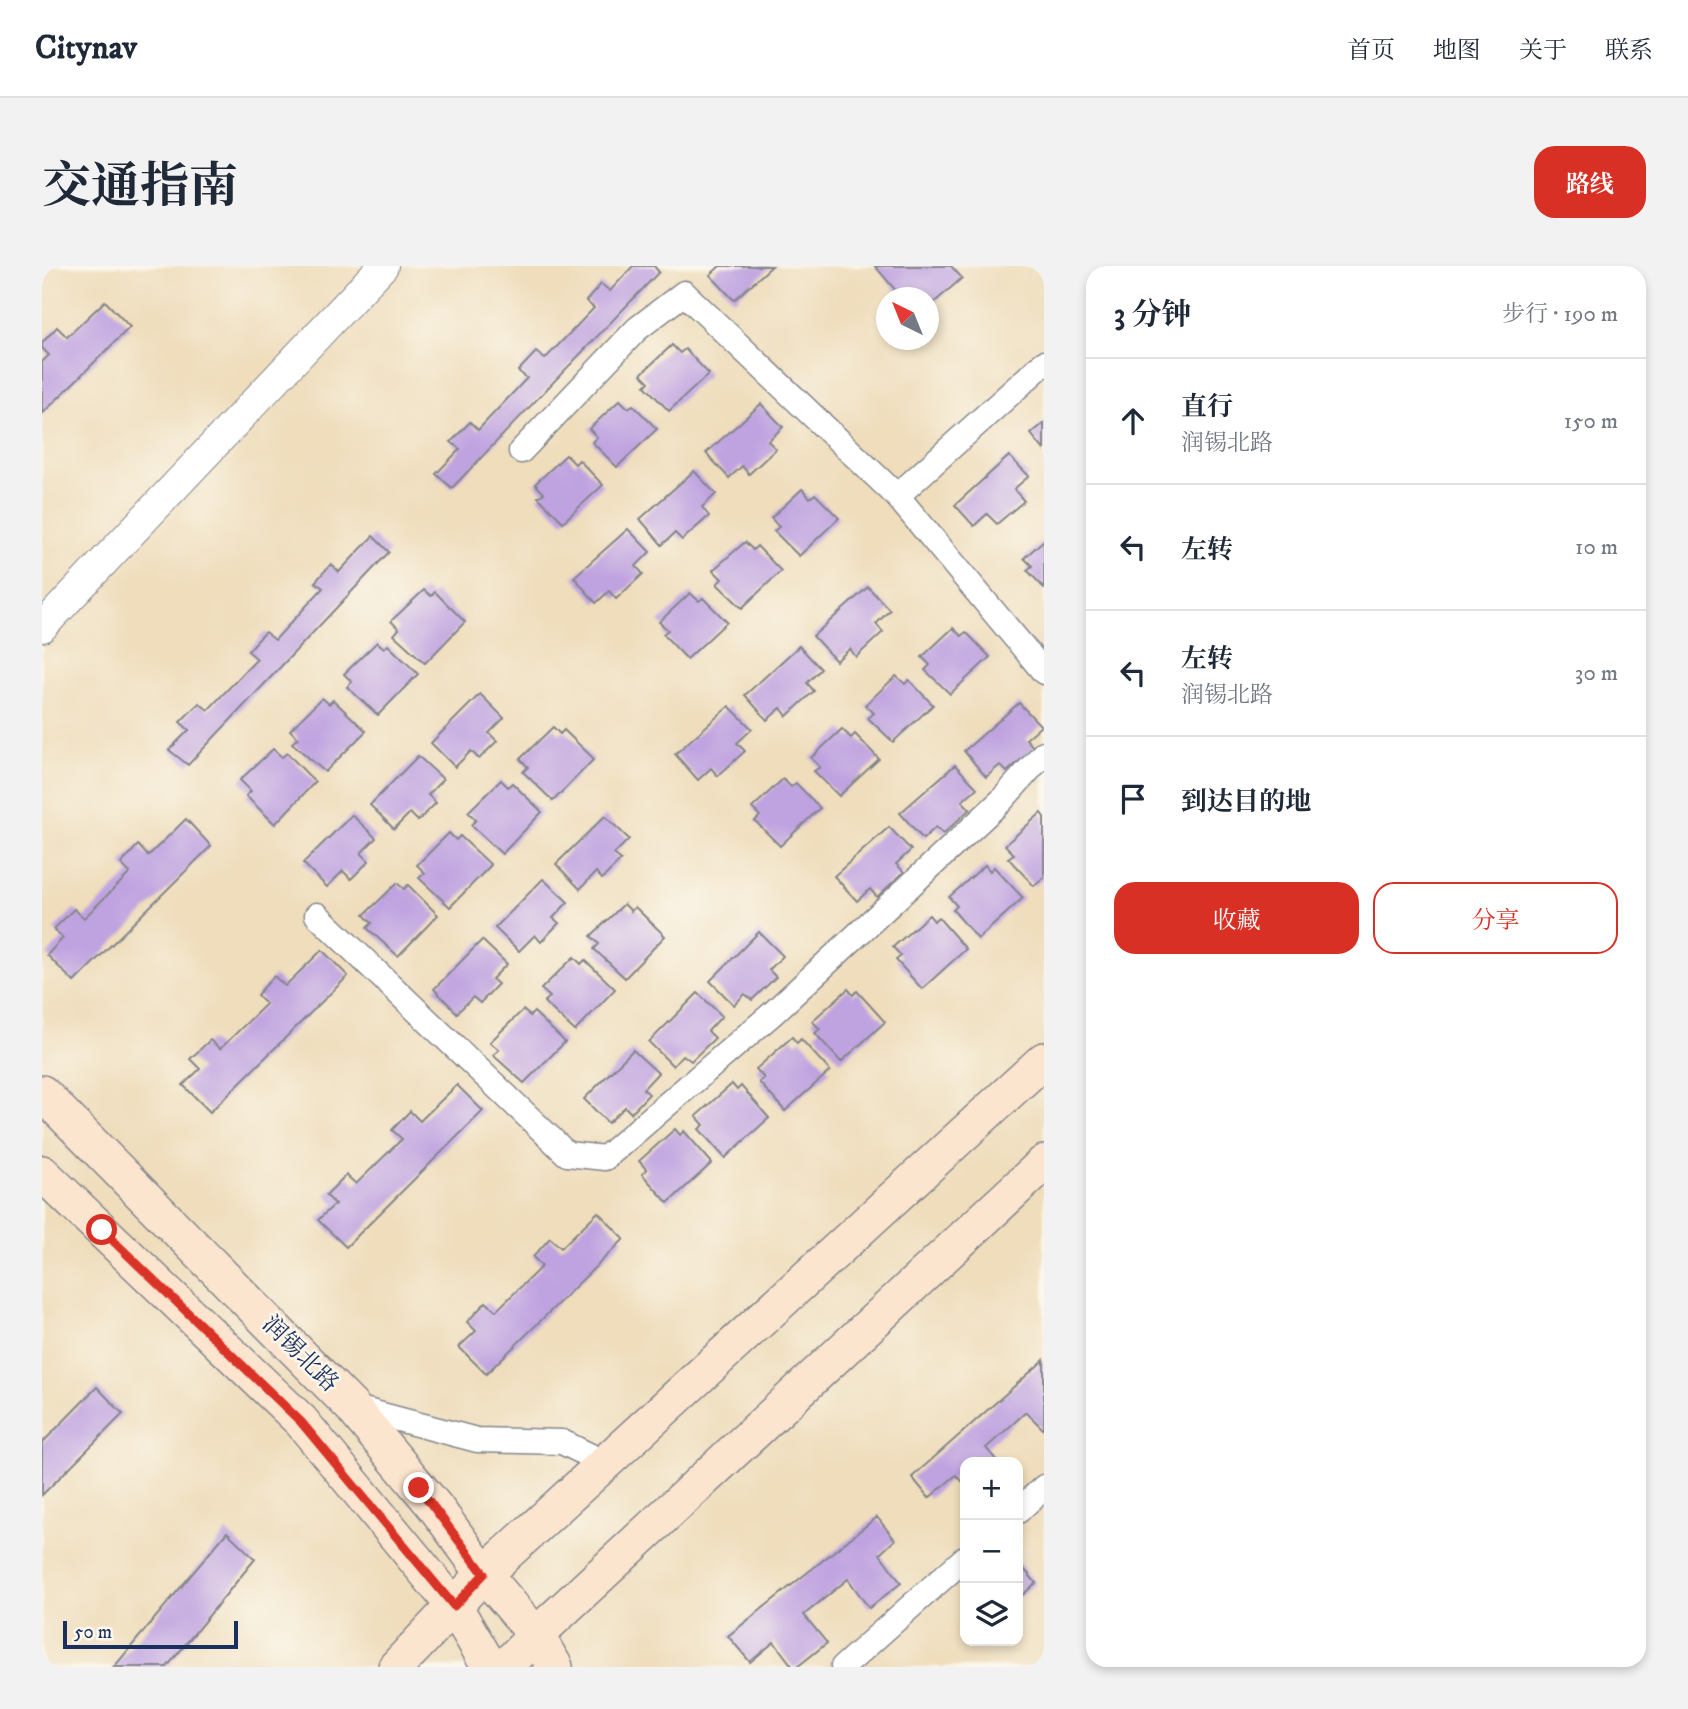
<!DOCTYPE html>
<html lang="zh">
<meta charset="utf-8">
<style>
:root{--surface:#fff;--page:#f2f2f3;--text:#1f2937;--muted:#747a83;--line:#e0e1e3;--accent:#d93025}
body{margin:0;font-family:"IM FELL DW Pica","Noto Serif SC",serif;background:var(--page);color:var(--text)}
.controls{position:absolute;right:21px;bottom:21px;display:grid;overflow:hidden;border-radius:14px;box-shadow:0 4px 10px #0003}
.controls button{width:63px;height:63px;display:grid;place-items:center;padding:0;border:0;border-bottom:2px solid var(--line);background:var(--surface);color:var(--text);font:35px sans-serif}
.compass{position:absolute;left:834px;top:21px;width:63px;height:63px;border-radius:50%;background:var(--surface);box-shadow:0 4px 10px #0003;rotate:317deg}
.scale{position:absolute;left:21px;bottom:18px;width:175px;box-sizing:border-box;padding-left:7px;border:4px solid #1b2f5e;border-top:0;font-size:19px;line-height:24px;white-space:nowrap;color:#1b2f5e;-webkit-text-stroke:5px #fbf7ec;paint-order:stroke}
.stop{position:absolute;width:21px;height:21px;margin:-16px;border:5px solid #d93025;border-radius:50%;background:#fff}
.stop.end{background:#d93025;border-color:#fff;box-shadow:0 2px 7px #0008}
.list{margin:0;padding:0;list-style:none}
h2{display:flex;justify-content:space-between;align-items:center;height:91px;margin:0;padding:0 28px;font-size:30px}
h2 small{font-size:23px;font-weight:400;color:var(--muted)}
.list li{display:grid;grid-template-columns:46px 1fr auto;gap:21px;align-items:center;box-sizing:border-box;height:126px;padding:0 28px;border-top:2px solid var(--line)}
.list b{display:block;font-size:26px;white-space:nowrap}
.list p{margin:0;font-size:23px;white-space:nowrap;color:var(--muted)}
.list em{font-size:23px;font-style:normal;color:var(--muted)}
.actions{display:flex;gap:14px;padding:21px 28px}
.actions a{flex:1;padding:16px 0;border:2px solid var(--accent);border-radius:21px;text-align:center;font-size:24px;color:var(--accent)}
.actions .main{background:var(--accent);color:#fff}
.icon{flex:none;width:38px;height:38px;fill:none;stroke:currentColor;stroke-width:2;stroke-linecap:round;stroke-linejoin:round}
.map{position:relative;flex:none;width:1002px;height:1401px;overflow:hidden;border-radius:21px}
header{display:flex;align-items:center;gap:42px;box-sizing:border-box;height:98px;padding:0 35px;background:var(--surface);border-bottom:2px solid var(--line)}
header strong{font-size:33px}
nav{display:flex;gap:38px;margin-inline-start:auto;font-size:24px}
.intro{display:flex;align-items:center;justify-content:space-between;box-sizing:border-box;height:168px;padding:0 42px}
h1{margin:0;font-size:49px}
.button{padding:18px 32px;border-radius:21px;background:var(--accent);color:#fff;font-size:24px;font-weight:700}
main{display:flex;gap:42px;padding:0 42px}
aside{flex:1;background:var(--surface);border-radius:21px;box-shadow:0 4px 10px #0003}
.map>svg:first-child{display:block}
.building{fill:#bfa3e0}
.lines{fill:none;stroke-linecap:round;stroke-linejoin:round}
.minor-casing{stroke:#85868c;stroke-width:27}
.tertiary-casing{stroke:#85868c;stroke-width:32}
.secondary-casing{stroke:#85868c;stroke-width:38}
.minor{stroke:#fff;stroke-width:24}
.tertiary{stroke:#fff;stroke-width:30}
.secondary{stroke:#fce5cf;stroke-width:35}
.route{stroke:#d93025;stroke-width:9}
.labels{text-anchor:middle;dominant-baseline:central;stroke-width:5;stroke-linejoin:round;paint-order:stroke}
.street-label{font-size:24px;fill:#1b2f5e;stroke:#fbf7ec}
</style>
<header>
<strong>Citynav</strong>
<nav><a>首页</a><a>地图</a><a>关于</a><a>联系</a></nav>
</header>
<div class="intro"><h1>交通指南</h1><a class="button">路线</a></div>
<main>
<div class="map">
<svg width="1002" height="1401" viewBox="0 0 1002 1401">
<rect width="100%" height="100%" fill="#fbf7ec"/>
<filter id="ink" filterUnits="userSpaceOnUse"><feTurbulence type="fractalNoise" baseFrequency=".0143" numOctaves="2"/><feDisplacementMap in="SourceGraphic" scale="14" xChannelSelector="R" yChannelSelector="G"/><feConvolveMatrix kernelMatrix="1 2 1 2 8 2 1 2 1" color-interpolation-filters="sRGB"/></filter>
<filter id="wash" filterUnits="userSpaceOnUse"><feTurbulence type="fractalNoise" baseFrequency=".00686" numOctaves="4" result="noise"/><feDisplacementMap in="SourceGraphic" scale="28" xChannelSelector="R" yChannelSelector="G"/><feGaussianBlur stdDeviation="1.57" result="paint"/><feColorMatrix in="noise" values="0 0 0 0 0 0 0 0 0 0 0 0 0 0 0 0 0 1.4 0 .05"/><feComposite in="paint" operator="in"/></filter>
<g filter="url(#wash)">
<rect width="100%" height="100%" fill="#efddbb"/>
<g id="blocks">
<g class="building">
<path d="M 591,0 L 612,0 L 617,6 L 410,222 L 394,208 L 418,183 L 409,176 L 428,156 L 436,164 L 485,112 L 476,105 L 494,86 L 503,93 L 552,42 L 544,35 L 559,18 L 568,25 Z"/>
<path d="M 678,0 L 730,0 L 692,34 L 668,9 Z"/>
<path d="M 833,0 L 909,0 L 920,12 L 886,42 L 886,32 L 860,32 Z"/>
<path d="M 63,35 L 88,61 L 0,148 L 0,96 L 7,89 L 0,82 L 0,77 L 15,61 L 25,71 Z"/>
<path d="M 630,79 L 638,87 L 643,83 L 667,108 L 627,145 L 603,120 L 607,116 L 599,108 Z"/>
<path d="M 578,134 L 586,142 L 591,139 L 615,163 L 575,201 L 550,176 L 555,171 L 547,163 Z"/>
<path d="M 719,138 L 741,161 L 726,175 L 734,183 L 707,208 L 700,200 L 687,212 L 664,187 Z"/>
<path d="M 1002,157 L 1002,184 L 989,168 Z"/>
<path d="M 524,189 L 533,198 L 537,194 L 561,219 L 521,256 L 496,231 L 502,227 L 493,218 Z"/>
<path d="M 967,190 L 987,210 L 972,223 L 982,235 L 955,258 L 945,248 L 932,260 L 913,239 Z"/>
<path d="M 652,205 L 674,228 L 660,241 L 667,250 L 640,274 L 633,267 L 620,279 L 598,253 Z"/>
<path d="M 760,223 L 768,232 L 773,228 L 797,252 L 757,290 L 732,265 L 737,261 L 729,252 Z"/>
<path d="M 586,263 L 608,286 L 594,300 L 601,308 L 574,333 L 567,325 L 554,337 L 532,311 Z"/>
<path d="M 331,270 L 347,286 L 146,499 L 127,484 L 147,464 L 138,456 L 157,437 L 166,444 L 215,393 L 206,385 L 223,366 L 233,374 L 281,322 L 273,316 L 289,298 L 297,306 Z"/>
<path d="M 1002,274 L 1002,322 L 985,304 L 990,300 L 982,292 Z"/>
<path d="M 703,276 L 711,284 L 715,280 L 739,305 L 700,342 L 675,318 L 680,313 L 671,304 Z"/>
<path d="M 826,321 L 848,344 L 834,358 L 841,366 L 814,391 L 808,383 L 794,395 L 771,370 Z"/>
<path d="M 382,324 L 389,330 L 393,326 L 423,356 L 383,397 L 352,369 L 357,363 L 349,355 Z"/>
<path d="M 648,327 L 657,335 L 661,332 L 685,356 L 645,393 L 621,368 L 626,364 L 617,356 Z"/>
<path d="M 911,362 L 919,370 L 924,366 L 948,391 L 908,428 L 883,404 L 888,399 L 880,391 Z"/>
<path d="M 335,376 L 342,382 L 346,379 L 376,408 L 336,449 L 305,421 L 310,416 L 302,408 Z"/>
<path d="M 757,380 L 779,403 L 765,417 L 772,425 L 745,450 L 739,442 L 725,454 L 703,429 Z"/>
<path d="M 854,410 L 863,418 L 867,414 L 891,439 L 851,476 L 826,452 L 832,447 L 823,439 Z"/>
<path d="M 438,428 L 462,452 L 447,467 L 455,475 L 437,493 L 429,485 L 413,501 L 389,477 Z"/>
<path d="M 280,432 L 287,438 L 291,434 L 324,465 L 283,506 L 250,477 L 256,472 L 248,464 Z"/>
<path d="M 977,437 L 999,460 L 984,473 L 992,482 L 965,506 L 958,499 L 944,511 L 922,485 Z"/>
<path d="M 687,440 L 710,463 L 695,477 L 703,485 L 676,510 L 669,502 L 656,514 L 633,488 Z"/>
<path d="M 511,461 L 518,468 L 522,464 L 552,493 L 511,535 L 481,506 L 486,501 L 478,493 Z"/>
<path d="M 800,463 L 809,472 L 813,468 L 837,493 L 797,530 L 772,505 L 778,501 L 769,492 Z"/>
<path d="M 231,483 L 240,491 L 245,487 L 273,516 L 233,558 L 204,530 L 209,525 L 198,514 Z"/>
<path d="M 376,490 L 401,513 L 386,529 L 394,537 L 376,555 L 368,547 L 352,563 L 328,539 Z"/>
<path d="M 913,499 L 935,522 L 920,535 L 928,543 L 901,568 L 894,561 L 881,573 L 858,547 Z"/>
<path d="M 741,513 L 749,521 L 754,517 L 778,542 L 738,580 L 713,555 L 718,550 L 710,542 Z"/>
<path d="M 459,514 L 466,521 L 470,517 L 500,546 L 460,588 L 429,559 L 434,554 L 426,546 Z"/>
<path d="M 999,547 L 1002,551 L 1002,612 L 992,620 L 966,592 L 972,588 L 963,579 Z"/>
<path d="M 310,549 L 334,572 L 319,587 L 327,595 L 309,613 L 301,605 L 285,621 L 261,597 Z"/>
<path d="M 563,550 L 587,573 L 572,588 L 579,594 L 560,613 L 554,606 L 538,623 L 514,598 Z"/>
<path d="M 144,553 L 169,580 L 32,716 L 5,689 L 21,672 L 12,663 L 32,643 L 42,652 L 88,607 L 79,598 L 96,579 L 106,590 Z"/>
<path d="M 847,561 L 869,584 L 854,598 L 862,606 L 835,631 L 828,623 L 815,635 L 792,610 Z"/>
<path d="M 407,567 L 414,574 L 418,570 L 449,599 L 408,641 L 377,612 L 383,607 L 375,599 Z"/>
<path d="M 943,599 L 948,605 L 952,601 L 981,632 L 936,673 L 911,644 L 915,640 L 907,631 Z"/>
<path d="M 501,613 L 526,636 L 511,652 L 517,657 L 499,676 L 493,669 L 477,685 L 453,662 Z"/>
<path d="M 355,617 L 362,623 L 366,619 L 396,649 L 356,690 L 325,662 L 330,657 L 322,649 Z"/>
<path d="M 582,638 L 589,645 L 593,641 L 623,670 L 583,712 L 552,683 L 557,678 L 549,670 Z"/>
<path d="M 887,649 L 892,655 L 896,651 L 924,683 L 880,723 L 854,694 L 859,690 L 851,681 Z"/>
<path d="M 717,666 L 741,690 L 727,704 L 734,711 L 710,734 L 703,728 L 692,739 L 668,715 Z"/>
<path d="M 440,674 L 465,698 L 450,713 L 456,718 L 438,737 L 431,731 L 415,747 L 392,723 Z"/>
<path d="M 280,684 L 306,710 L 168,846 L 141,819 L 158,803 L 148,793 L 168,774 L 178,783 L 224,738 L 215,729 L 232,710 L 243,720 Z"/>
<path d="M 532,691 L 539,698 L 543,694 L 573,723 L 533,765 L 502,736 L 508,731 L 499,723 Z"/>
<path d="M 806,723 L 811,729 L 815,725 L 843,756 L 799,796 L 773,767 L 778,763 L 770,755 Z"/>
<path d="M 656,727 L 680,750 L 666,765 L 673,772 L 649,795 L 641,789 L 631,800 L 607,776 Z"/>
<path d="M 481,744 L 488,750 L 492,746 L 523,776 L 482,817 L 451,789 L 457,784 L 448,776 Z"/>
<path d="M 750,771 L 755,777 L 759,773 L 788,805 L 743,845 L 717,816 L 722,812 L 714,803 Z"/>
<path d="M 591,784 L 616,807 L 601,823 L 607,828 L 589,847 L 583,841 L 566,857 L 542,833 Z"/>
<path d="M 690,818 L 695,824 L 699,820 L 727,852 L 683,892 L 657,863 L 662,859 L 654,850 Z"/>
<path d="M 415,819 L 441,845 L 304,981 L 276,954 L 293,938 L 284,929 L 304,909 L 314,918 L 360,873 L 350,864 L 368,845 L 378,855 Z"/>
<path d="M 633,863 L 638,869 L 642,865 L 670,897 L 626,937 L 600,908 L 605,904 L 597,895 Z"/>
<path d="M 556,946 L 582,973 L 444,1108 L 417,1081 L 434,1065 L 425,1056 L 444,1036 L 454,1045 L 500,1000 L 491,991 L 508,972 L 519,982 Z"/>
<path d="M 1002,1094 L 1002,1164 L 984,1146 L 944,1182 L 956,1196 L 923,1196 L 923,1218 L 914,1209 L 887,1232 L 870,1211 Z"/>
<path d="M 55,1121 L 81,1148 L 0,1229 L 0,1177 Z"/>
<path d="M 835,1251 L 853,1274 L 838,1288 L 859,1317 L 827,1342 L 806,1313 L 762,1349 L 785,1377 L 755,1401 L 751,1401 L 732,1376 L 708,1396 L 686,1370 Z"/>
<path d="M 185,1266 L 213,1293 L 125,1401 L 72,1401 Z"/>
<path d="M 976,1296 L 994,1317 L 976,1333 Z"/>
</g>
</g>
</g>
<g filter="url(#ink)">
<use href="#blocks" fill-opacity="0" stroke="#85868c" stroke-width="2"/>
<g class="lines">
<defs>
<g id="minor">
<path d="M 479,185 L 595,63 L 642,27 L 855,230 L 1002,406"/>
<path d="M 855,230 L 1002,97"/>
<path d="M 275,649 L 525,888 L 563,892 L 731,747 L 959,535 L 1002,487"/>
<path d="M 310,1141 L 435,1174 L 520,1176 L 563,1197"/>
<path d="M 976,1245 L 1002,1221"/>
<path d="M 801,1401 L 923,1292"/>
</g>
<path id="tertiary" d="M 0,361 L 341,0"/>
<g id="secondary">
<path d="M 0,827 L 310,1141 L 394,1242 L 442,1308 L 494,1369 L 513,1401"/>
<path d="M 0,907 L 259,1155 L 412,1340 L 448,1401"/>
<path d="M 354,1401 L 442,1308 L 1002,794"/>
<path d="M 463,1401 L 494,1369 L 1002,897"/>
</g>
</defs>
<use href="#minor" class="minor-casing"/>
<use href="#tertiary" class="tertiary-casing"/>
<use href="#secondary" class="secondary-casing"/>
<use href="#minor" class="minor"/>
<use href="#tertiary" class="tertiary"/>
<use href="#secondary" class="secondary"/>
</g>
</g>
<g class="lines" filter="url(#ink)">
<path class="route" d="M 60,964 L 259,1156 L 412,1340 L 442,1308 L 377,1222"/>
</g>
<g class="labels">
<g class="street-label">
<text transform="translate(258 1088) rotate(45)">润锡北路</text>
</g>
</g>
</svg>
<div class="controls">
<button>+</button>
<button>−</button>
<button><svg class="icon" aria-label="layers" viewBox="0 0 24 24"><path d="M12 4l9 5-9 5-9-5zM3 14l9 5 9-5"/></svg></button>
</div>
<svg class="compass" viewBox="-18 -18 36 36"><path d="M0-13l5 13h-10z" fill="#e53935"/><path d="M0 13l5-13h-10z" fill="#747a83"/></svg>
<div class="scale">50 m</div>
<div class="stop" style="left:60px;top:964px"></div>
<div class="stop end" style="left:377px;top:1222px"></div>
</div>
<aside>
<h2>3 分钟<small>步行 · 190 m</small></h2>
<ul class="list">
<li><svg class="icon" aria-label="ahead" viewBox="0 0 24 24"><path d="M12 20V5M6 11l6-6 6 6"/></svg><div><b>直行</b><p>润锡北路</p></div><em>150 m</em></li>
<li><svg class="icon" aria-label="left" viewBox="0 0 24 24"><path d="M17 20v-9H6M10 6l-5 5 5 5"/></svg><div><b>左转</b></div><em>10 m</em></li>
<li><svg class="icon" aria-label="left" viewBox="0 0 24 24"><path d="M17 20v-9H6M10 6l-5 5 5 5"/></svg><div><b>左转</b><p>润锡北路</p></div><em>30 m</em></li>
<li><svg class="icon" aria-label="arrive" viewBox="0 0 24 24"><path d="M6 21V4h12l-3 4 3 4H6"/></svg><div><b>到达目的地</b></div></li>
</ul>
<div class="actions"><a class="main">收藏</a><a>分享</a></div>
</aside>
</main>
